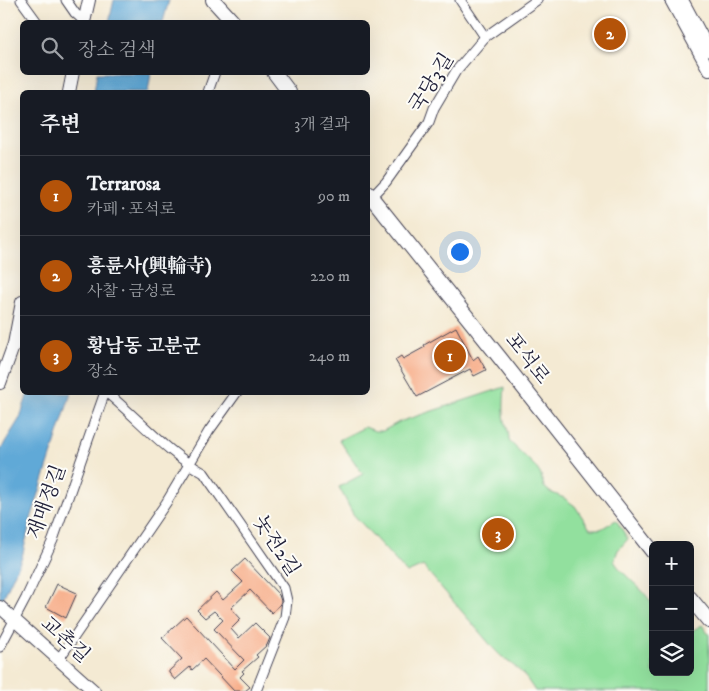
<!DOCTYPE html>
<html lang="ko">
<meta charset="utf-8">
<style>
:root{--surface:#171b24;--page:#20242c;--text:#f1f3f6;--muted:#9ea1a6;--line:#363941;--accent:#b45309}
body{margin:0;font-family:"IM FELL DW Pica","Noto Serif KR",serif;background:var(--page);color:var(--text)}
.controls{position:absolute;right:15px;bottom:15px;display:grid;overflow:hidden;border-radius:8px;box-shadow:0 5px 20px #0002}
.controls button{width:45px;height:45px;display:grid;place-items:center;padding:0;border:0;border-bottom:1px solid var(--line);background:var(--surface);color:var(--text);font:25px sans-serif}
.you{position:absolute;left:459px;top:251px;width:18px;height:18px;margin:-12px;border:4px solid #fff;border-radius:50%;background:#1a73e8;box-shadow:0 0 0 8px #1a73e833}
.badge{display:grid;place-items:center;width:32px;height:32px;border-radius:50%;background:var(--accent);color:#fff;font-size:16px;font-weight:700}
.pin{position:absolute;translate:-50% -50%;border:2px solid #fff;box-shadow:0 1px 5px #0006}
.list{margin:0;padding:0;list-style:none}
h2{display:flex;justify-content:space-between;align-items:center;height:65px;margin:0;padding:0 20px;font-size:21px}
h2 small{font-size:16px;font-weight:400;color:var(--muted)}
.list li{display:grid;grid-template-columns:32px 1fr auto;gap:15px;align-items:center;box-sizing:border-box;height:80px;padding:0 20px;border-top:1px solid var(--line)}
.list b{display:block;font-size:19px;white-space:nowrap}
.list p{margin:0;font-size:16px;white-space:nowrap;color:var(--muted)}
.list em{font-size:16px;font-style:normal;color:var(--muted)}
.icon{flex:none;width:28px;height:28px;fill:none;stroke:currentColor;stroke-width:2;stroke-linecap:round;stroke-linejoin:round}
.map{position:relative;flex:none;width:709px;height:691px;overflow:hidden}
.search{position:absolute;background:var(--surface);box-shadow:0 5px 20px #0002;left:20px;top:20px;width:350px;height:55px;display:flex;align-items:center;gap:12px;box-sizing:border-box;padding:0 18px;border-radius:8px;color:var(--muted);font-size:19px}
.panel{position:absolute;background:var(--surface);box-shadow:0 5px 20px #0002;left:20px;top:90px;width:350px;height:305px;border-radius:8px}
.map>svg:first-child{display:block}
.green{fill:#92e09e;stroke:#5a816c}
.water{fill:#60a9d7;stroke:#416689}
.building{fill:#f7af8b}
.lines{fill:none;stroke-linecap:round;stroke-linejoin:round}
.street-casing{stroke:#424052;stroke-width:11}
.secondary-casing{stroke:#424052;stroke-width:14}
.primary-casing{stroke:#424052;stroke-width:16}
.street{stroke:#fff;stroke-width:9}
.secondary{stroke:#fff;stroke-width:12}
.primary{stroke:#fff;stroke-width:14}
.labels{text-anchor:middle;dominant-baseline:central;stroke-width:4;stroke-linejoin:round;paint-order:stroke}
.street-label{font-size:20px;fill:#22223b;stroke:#fdfcf7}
</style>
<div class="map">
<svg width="709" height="691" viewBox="0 0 709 691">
<rect width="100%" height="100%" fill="#fdfcf7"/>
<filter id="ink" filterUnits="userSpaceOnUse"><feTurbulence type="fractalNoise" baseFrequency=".02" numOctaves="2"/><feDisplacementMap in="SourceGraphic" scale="10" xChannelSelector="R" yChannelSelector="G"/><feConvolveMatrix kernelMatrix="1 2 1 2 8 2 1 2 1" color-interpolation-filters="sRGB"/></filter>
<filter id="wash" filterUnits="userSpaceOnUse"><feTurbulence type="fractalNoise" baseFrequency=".0096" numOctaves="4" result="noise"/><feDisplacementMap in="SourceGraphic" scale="20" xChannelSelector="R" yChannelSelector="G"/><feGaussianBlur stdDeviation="1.12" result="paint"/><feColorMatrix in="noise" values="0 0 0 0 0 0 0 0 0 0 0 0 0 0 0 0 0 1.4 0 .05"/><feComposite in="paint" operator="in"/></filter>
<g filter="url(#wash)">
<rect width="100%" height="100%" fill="#f4ead3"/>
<path class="green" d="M 505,387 C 504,398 503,410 505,421 C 507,428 509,433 509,441 L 535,466 L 541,475 L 544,487 L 550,492 L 564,498 L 575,506 L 590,529 L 601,529 L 616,520 L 628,539 L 618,550 L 614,561 C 624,577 641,586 651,602 C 656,609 653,660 653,672 L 690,672 L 690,632 L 702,625 L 709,635 L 709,691 L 535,691 C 531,685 527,679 523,674 C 514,664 502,659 494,649 L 423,566 L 407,573 L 353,514 L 339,487 L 363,474 L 339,440 L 365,427 L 375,431 L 383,431 L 399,422 Z"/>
<g class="water">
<path d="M 114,0 L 169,0 L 163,22 L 109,22 Z"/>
<path d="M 97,73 L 151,73 L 148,92 L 94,92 Z"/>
<path d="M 28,393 L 71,393 L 31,519 L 22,557 L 0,605 L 0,452 L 5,442 L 20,418 Z"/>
</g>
<g id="blocks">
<g class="building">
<path d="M 456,327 L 473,360 L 478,356 L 486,370 L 474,376 L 470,369 L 417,397 L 395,360 L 401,356 L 403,359 L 425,347 L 424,345 Z"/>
<path d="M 245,559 L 279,595 L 281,601 L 280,604 L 272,613 L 250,590 L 231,608 L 241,619 L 231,629 L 239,638 L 255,623 L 270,638 L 267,645 L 256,655 L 258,657 L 242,671 L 244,673 L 240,677 L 250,687 L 245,691 L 234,691 L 204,659 L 192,670 L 190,667 L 175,680 L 169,673 L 169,671 L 182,659 L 162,638 L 186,616 L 235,669 L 244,660 L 214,629 L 223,620 L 214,611 L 205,618 L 197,610 L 216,592 L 223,600 L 243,582 L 232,571 Z"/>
<path d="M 57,584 L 77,593 L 66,618 L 46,607 Z"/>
</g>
</g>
</g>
<g filter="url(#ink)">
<use href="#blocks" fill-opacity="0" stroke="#424052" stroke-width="1"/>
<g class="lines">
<defs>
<g id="street">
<path d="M 21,0 L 37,22"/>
<path d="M 66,0 L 75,13 L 85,22"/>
<path d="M 460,0 L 485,37"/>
<path d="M 208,92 L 215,72"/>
<path d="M 369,200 L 386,182 L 429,122 L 434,108 L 456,71 L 485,37 L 537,0"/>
<path d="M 106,392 C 139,419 167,453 204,473 L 284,588 L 287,601 L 285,617 L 256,691"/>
<path d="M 0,647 L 26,598 L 53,540 L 105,392"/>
<path d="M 59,659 L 166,503 L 209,431 L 237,392"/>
</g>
<g id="secondary">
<path d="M 671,0 L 709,70"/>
<path d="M 682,0 L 709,50"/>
<path d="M 84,22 L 89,0"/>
<path d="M 69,92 L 73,72"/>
<path d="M 0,383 L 14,344 L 22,302"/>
<path d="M 0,607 L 94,691"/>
</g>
<g id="primary">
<path d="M 213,0 L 233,22"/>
<path d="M 274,72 L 289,92"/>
<path d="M 368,193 L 500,358 L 653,552"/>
<path d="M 690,598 L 709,621"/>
</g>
</defs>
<use href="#street" class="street-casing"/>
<use href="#secondary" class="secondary-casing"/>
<use href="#primary" class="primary-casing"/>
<use href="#street" class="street"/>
<use href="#secondary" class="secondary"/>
<use href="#primary" class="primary"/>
</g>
</g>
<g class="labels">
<g class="street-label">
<text transform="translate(432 83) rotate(-58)">국당3길</text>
<text transform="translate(527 359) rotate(52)">포석로</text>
<text transform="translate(47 502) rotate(-70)">재매정길</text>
<text transform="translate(276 546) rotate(57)">놋전2길</text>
<text transform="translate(65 640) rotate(42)">교촌길</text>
</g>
</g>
</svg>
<div class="controls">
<button>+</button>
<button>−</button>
<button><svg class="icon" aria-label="layers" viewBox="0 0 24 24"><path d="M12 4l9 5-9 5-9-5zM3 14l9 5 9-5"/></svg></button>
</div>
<div class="you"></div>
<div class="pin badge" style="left:450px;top:356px">1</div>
<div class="pin badge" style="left:610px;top:34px">2</div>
<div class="pin badge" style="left:498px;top:534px">3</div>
<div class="search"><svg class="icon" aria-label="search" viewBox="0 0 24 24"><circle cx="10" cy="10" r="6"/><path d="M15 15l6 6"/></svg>장소 검색</div>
<section class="panel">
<h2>주변<small>3개 결과</small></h2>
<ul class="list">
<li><span class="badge">1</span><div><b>Terrarosa</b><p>카페 · 포석로</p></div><em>90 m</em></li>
<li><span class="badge">2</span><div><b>흥륜사(興輪寺)</b><p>사찰 · 금성로</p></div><em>220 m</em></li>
<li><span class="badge">3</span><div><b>황남동 고분군</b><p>장소</p></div><em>240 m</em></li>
</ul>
</section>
</div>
